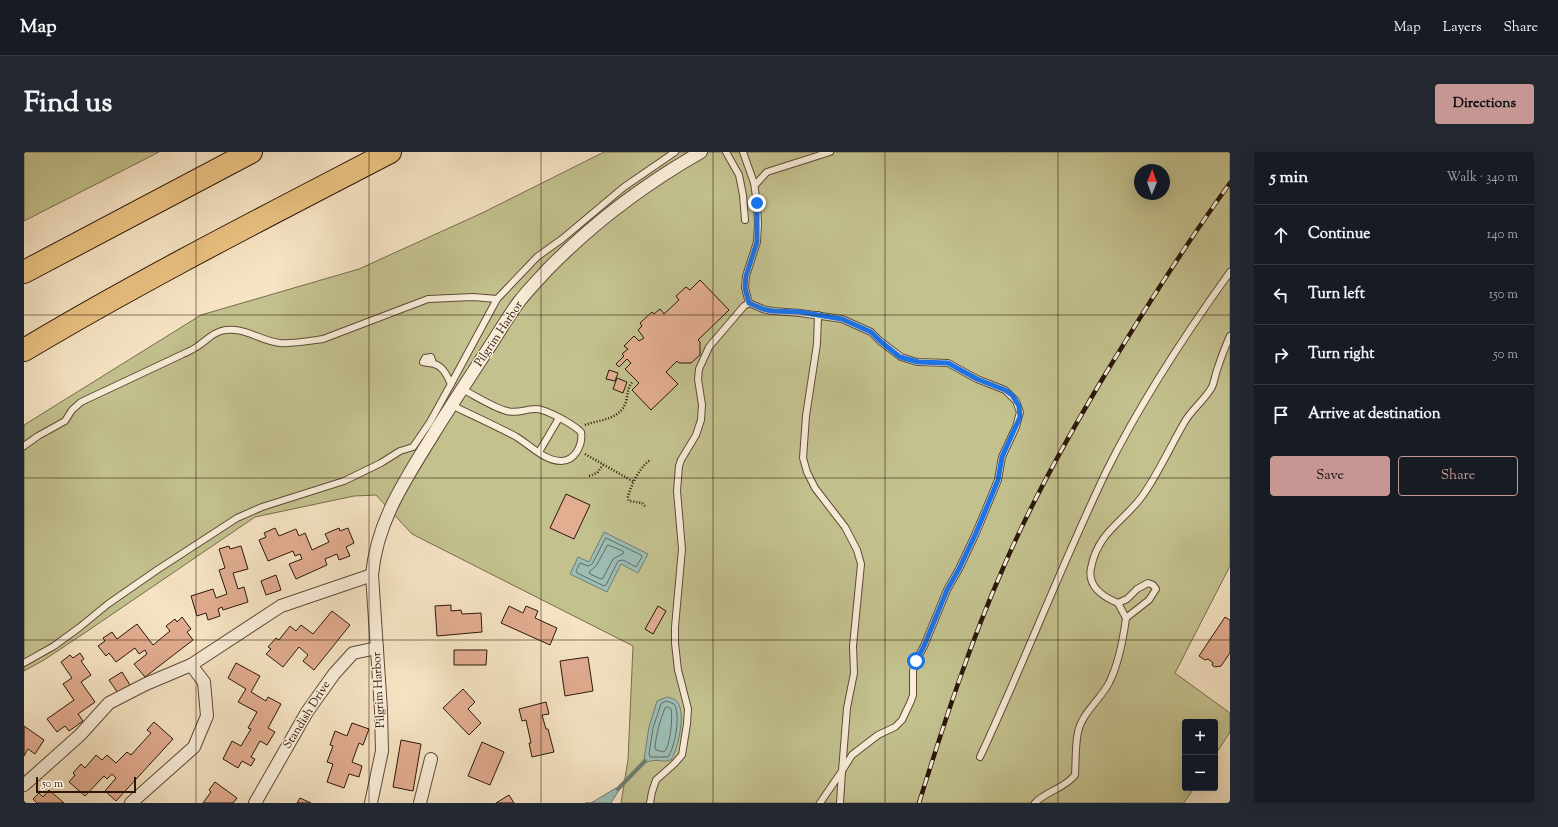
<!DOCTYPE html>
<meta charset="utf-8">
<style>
:root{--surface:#171b24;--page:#242831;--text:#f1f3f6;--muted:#9ea1a6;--line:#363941;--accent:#c59692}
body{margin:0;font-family:"Sorts Mill Goudy",serif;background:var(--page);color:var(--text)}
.controls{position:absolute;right:12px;bottom:12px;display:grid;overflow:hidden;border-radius:4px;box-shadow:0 4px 16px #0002}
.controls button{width:36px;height:36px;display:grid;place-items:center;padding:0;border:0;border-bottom:1px solid var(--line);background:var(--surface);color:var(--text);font:20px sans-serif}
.compass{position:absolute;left:1110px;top:12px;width:36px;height:36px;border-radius:50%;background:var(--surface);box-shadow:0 4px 16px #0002;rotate:1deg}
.scale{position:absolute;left:12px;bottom:10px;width:100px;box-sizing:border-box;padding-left:4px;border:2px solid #2b170a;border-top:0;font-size:11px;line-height:14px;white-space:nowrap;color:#2b170a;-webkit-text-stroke:3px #f9edd9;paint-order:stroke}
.stop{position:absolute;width:12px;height:12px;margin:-9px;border:3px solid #1a73e8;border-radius:50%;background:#fff}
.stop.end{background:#1a73e8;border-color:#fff;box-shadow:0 1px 4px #0008}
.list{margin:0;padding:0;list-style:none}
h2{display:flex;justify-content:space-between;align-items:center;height:52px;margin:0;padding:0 16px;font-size:17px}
h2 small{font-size:13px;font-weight:400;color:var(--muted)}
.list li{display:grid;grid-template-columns:26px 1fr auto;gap:12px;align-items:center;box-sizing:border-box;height:60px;padding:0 16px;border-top:1px solid var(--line)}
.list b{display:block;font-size:15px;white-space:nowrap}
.list em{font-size:13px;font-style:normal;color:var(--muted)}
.actions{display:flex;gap:8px;padding:12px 16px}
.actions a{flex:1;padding:9px 0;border:1px solid var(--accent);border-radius:4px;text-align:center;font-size:14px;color:var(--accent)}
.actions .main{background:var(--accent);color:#111}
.icon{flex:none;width:22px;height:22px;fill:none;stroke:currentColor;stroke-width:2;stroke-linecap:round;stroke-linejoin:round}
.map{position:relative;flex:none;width:1206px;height:651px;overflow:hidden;border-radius:4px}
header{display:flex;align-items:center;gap:24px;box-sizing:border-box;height:56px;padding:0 20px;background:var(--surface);border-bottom:1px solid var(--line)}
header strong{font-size:19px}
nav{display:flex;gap:22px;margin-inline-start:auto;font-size:14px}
.intro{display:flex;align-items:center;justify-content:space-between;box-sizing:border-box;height:96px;padding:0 24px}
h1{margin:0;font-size:28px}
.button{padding:10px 18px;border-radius:4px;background:var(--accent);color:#111;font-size:14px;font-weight:700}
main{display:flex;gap:24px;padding:0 24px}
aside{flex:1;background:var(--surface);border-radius:4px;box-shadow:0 4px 16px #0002}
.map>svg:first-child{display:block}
.green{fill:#c3c28f;stroke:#776c4c;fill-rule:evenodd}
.water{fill:#9dbeb6;stroke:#6f7b71}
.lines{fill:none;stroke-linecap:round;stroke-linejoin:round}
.shore{stroke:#646a60;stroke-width:1}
.stream{stroke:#6f7b71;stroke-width:4}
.building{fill:#e2ad91;stroke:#2b170a}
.service-casing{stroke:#5e4a38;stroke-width:8}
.minor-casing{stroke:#5e4a38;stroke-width:14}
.motorway-casing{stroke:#2b170a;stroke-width:24}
.path{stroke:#2b170a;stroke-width:2.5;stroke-dasharray:1 2;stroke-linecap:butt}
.service{stroke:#f9edd9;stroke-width:6}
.minor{stroke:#f9edd9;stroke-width:12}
.motorway{stroke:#ebc282;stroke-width:22}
.rail-casing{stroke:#2b170a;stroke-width:4.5}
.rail{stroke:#f9edd9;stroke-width:3;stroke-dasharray:9;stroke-linecap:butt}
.route{stroke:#1a73e8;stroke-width:5}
.grid{fill:none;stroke:#2b170a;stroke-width:1;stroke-opacity:0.55}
.labels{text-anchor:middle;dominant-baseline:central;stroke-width:3;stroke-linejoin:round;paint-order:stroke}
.street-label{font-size:12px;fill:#2b170a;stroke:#f9edd9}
</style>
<header>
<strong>Map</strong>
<nav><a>Map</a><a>Layers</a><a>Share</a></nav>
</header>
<div class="intro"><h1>Find us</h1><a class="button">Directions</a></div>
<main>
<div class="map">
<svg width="1206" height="651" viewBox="0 0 1206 651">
<rect width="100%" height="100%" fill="#f6e4c4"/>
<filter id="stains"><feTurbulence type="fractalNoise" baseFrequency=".005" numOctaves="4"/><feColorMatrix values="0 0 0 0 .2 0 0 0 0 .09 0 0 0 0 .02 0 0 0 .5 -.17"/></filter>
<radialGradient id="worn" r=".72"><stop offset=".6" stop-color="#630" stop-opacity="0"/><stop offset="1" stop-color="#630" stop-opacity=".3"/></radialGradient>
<g class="green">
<path d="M 0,0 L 135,0 L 0,69 Z"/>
<path d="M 580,0 L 1206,0 L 1206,414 L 1151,521 L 1206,561 L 1206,580 L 1191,603 L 1191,570 L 1161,570 L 1161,636 L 1170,636 L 1160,651 L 597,651 L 604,608 L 609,494 L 388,382 L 352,343 L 330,344 L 231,365 L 62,480 L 20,508 L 0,519 L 0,273 L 177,163 L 335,117 L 458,61 ZM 1116,18 L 1140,18 L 1140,42 L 1116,42 Z"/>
</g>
<g class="water">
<path d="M 580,380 L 624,402 L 614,421 L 597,412 L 583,440 L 546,422 L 554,405 L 565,410 Z"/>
<path d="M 643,545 C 648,546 653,547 655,553 C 661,565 654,597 647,608 C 638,611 634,606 623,610 L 621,609 L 620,607 L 625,575 L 633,549 Z"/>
<path d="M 592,636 L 595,638 L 587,651 L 561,651 L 567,651 Z"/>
</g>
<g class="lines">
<g class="shore">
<path d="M 582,386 L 617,403 L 618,405 L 612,415 L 599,408 L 594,409 L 582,433 L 580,434 L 553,421 L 552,419 L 556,411 L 564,414 L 568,412 Z"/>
<path d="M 584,393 L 599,399 L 600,401 L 589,407 L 579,426 L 577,427 L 566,422 L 565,420 L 572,414 Z"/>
<path d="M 643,549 L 650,552 C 657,562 651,595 644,605 L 626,605 L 625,602 L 629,576 L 637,552 Z"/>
<path d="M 644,555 L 647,557 C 649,566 646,595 640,600 L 632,598 L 631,596 C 632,582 636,569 641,556 Z"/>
</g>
<path class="stream" d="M 594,637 L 621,609"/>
</g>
<g class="building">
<path d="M 676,128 L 705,158 L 674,188 L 676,190 L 676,203 L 667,211 L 655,211 L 653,209 L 642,220 L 654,232 L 627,258 L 608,238 L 615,231 L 601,217 L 607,211 L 603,207 L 595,215 L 592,212 L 600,204 L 598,202 L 604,197 L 600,194 L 610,184 L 615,189 L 620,186 L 614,178 L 618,174 L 616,171 L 628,160 L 630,162 L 636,157 L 640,162 L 655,148 L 652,144 L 662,135 L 666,138 Z"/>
<path d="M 585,218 L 594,221 L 591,229 L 582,227 Z"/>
<path d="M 593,226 L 603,230 L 599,241 L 589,237 Z"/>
<path d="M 542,342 L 566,353 L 550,387 L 526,376 Z"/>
<path d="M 251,376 L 255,384 L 272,377 L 275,384 L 281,381 L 288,398 L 305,390 L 301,382 L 315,376 L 316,379 L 324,376 L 330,391 L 322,395 L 326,404 L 315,408 L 313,402 L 301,407 L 303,413 L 272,427 L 265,412 L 278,407 L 276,402 L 271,404 L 269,399 L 244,409 L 235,388 L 242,385 L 240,381 Z"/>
<path d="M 205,394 L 206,397 L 217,394 L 224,417 L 209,421 L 214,437 L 220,435 L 224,450 L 199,458 L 198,455 L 194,457 L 196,464 L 184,468 L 182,461 L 173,464 L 167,444 L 189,437 L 192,446 L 203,442 L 195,418 L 201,416 L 195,397 Z"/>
<path d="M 252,423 L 257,438 L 242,443 L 237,429 Z"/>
<path d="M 427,453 L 427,459 L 437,458 L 438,462 L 457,461 L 458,480 L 413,484 L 411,454 Z"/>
<path d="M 485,454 L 499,461 L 502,454 L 514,459 L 511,466 L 533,476 L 526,493 L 477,471 Z"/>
<path d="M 634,454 L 642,459 L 629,482 L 621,477 Z"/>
<path d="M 308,459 L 326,473 L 290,518 L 279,509 L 284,503 L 275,495 L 259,515 L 242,502 L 247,497 L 244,495 L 252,486 L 255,488 L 266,474 L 272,479 L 277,473 L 289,482 Z"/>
<path d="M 158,465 L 167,477 L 163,480 L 169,488 L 121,525 L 110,512 L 123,502 L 121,498 L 115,502 L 111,496 L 92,510 L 85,501 L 82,504 L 74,494 L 81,489 L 79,486 L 88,480 L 93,487 L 113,472 L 129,493 L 146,479 L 142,474 L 151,467 L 153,470 Z"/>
<path d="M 1201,465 L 1206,468 L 1206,501 L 1197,514 L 1191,515 L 1188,513 L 1189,511 L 1184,507 L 1181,508 L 1175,504 Z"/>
<path d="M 430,498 L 463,498 L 462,513 L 430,513 Z"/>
<path d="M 56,501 L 60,507 L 57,509 L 67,523 L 57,530 L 71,550 L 54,562 L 59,569 L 45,579 L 41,574 L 33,580 L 23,567 L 50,548 L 39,532 L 48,526 L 37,510 L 46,503 L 49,506 Z"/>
<path d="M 564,505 L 569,539 L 541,544 L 536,509 Z"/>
<path d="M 212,511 L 236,524 L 227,540 L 242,549 L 244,545 L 257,552 L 244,576 L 251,580 L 243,593 L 236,589 L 227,605 L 231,607 L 227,614 L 218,609 L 214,616 L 199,607 L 208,589 L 217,594 L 227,577 L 224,576 L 233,560 L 214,550 L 222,537 L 204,526 Z"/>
<path d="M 98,520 L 106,533 L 94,541 L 85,528 Z"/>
<path d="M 439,537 L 451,550 L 444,557 L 457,571 L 445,583 L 419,556 Z"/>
<path d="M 522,550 L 525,562 L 518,563 L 522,577 L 524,577 L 530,600 L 508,605 L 505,591 L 507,591 L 502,568 L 498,569 L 495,557 Z"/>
<path d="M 130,570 L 149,587 L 92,649 L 81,639 L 92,626 L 88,622 L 83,627 L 80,624 L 61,644 L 45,630 L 51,623 L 49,621 L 57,612 L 61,616 L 72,603 L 78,608 L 83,603 L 92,611 L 103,600 L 107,603 L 127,581 L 123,578 Z"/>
<path d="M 328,571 L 345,577 L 339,593 L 335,591 L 328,610 L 338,614 L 335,625 L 325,622 L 320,636 L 303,630 L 309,612 L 303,610 L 309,594 L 306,593 L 311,579 L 323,584 Z"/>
<path d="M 0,574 L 20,588 L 11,602 L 4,597 L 0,604 Z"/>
<path d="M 377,588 L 397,592 L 389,639 L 369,635 Z"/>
<path d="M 458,590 L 480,600 L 466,633 L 444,624 Z"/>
<path d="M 191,630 L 213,646 L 209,651 L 179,651 L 187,640 L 185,638 Z"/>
<path d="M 25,638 L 40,651 L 13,651 L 9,647 L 15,641 L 19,645 Z"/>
<path d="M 485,643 L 490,651 L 472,651 Z"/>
<path d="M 276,646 L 287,651 L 273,651 Z"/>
</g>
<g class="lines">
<defs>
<g id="service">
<path d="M 702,0 L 715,23 L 719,43 L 721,68"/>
<path d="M 719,0 L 730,31 L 733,51 L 734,72 L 733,90 L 722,124 L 721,136 L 725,151"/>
<path d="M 731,33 L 743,20 L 806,0"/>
<path d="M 725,151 L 739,157 L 748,159 L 776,161 L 818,167 L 847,180 L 856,189 L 877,205 L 893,210 L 924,211 L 953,227 L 981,238 L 992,249 L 996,260 L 992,275 L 978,305 L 974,328 L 952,381 L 935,417 L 923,438 L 900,494 L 892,509 L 889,519 L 889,543 L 887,549 L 878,568 L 871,575 L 854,583 L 828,603 L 818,619 L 816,651"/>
<path d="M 794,163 L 793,192 L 782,264 L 779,306 L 783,320 L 791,336 L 821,375 L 833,398 L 837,412 L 829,494 L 830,521 L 823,556 L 818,619 L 796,651"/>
<path d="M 409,211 L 407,205 L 401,206 L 399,210 C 403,211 407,211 410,212 C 419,214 423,224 427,232"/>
<path d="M 427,253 C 448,263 470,273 491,284 C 505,292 520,309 537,309 C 551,309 559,293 557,280 C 550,273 521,256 511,257 C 500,257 495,262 483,259 C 470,256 450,243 438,237"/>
<path d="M 0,294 L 14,284 L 41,269 L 48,258 L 57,250 L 157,203 C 163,200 169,198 174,194 C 182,189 187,182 197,179 C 218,173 236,189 256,191 C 270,192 285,189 299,187 L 404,147 L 449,145 L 473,147"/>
<path d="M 515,300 L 535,266"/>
<path d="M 1094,451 L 1102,466"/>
<path d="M 0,511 L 30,494 L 56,475 L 84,452 L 133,418 L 213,366 L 238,355 L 320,329 L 357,311 L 376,299 L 389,295 L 406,270 L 427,232 L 473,147 L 513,105 L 538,87 L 600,35 L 651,0"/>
<path d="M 956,605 C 1000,511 1037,414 1082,320 C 1117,249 1160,184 1206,120"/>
<path d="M 626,651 L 628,640 L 632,628 L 650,612 L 658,603 L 663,572 L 664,557 L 654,518 L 651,491 L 651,475 L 658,397 L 653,339 L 655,314 L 657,308 L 672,283 L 677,268 L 678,253 L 674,227 L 675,217 L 685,195 L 720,154 L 725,151"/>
<path d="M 1011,651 C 1022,639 1040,637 1051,623 C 1052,609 1051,594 1054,580 C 1058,561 1076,548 1085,531 C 1095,511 1099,489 1102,466 L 1125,448 L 1132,437 L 1129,433 L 1124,431 L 1113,437 L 1103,447 L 1094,451 C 1079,445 1063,434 1067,416 C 1074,379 1100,370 1119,343 C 1135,320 1146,295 1160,271 C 1167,258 1180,249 1188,235 C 1190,230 1191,224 1193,218 C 1197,206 1201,195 1206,184"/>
</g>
<g id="minor">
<path d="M 0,633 L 56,583 L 85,551 L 122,532 L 167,513 L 257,454 L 348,423"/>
<path d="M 107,651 L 170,595 L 183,564 L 180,530 L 167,513"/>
<path d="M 231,651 L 283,560 L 310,522 L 329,501 L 353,496"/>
<path d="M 347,651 L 358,599 L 357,558 L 348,423 C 353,368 382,327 410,281 C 428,252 446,225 464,197 C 474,182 483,166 494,151 C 503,139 514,128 524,117 C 569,71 621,32 677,0"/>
<path d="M 396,651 L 407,607"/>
</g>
<g id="motorway">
<path d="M 0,120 L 227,0"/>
<path d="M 0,198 C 119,127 243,64 366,0"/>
</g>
</defs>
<use href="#service" class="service-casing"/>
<use href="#minor" class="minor-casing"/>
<use href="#motorway" class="motorway-casing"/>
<g class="path">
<path d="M 561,273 C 577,267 596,268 602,250 C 604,242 603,236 609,229"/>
<path d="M 561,302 L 610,330"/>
<path d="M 565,324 L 573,321 L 579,313"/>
<path d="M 621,354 L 618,351 L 605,349 L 604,345 C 606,335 617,312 627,308"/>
</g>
<use href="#service" class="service"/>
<use href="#minor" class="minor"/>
<use href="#motorway" class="motorway"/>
<defs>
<path id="rail" d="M 895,651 C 920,571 946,491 980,414 C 1007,351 1041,290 1076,231 C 1117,163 1159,96 1206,31"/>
</defs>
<use href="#rail" class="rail-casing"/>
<use href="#rail" class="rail"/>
</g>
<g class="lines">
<path class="route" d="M 733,51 L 733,90 L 722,124 L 721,136 L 725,151 L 739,157 L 748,159 L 776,160 L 818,167 L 847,180 L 856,189 L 876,205 L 894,210 L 924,211 L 953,227 L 981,238 L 988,243 L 995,254 L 996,265 L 978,305 L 974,328 L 952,381 L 935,417 L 923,438 L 900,494 L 892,509"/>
</g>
<path class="grid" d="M 172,0 L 172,651M 345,0 L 345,651M 517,0 L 517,651M 689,0 L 689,651M 861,0 L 861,651M 1034,0 L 1034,651M 0,163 L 1206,163M 0,326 L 1206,326M 0,488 L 1206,488"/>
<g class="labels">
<g class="street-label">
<text transform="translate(475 182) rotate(-56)">Pilgrim Harbor</text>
<text transform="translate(355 538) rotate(-93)">Pilgrim Harbor</text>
<text transform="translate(283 563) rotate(-58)">Standish Drive</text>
</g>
</g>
<rect width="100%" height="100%" filter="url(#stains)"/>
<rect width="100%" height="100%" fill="url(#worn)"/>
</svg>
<div class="controls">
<button>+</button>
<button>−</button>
</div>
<svg class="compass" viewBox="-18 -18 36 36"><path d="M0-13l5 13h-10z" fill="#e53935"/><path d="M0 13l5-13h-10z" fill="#9ea1a6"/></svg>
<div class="scale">50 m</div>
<div class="stop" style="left:892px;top:509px"></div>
<div class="stop end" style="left:733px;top:51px"></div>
</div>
<aside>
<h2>5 min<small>Walk · 340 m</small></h2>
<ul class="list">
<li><svg class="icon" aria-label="ahead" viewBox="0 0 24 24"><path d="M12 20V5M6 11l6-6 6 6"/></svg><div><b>Continue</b></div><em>140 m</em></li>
<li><svg class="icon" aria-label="left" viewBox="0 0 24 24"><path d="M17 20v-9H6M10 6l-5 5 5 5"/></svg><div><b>Turn left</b></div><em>150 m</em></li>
<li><svg class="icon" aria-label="right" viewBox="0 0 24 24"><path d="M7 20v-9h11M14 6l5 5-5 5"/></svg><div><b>Turn right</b></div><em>50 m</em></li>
<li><svg class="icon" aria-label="arrive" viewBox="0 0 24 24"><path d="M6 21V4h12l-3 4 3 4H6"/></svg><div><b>Arrive at destination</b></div></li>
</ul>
<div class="actions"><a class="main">Save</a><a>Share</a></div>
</aside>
</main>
